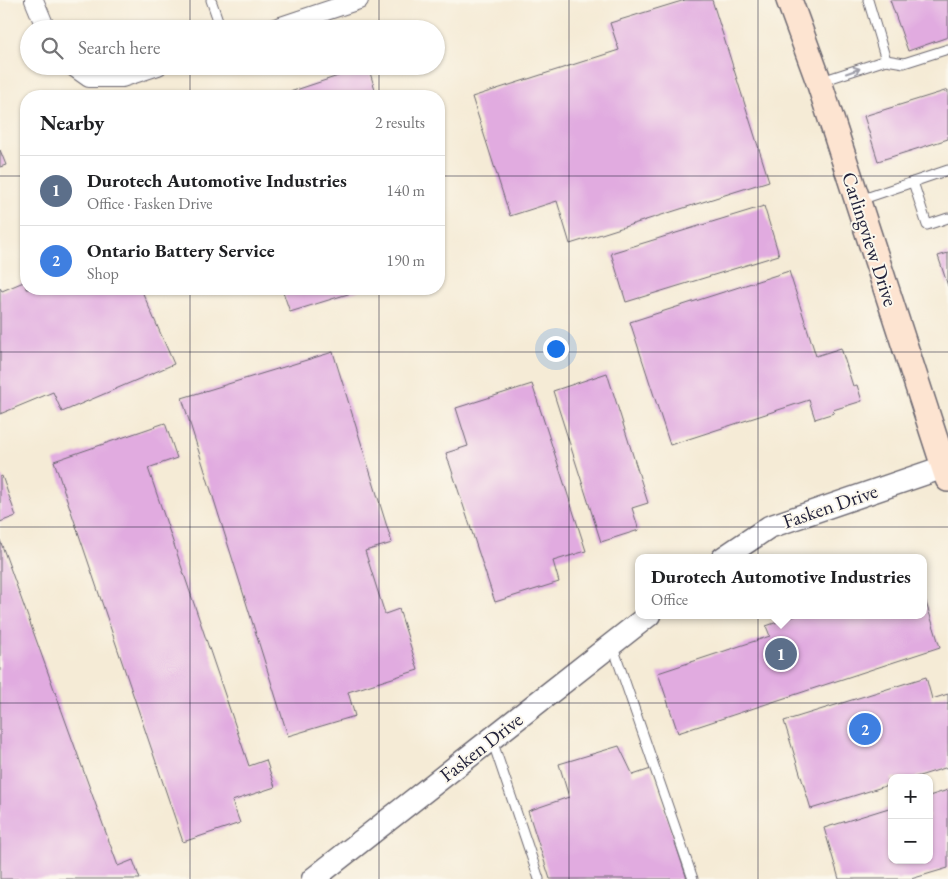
<!DOCTYPE html>
<meta charset="utf-8">
<style>
:root{--surface:#fff;--page:#f2f2f2;--text:#202124;--muted:#757577;--line:#e0e0e0;--accent:#c8321e}
body{margin:0;font-family:"EB Garamond",serif;background:var(--page);color:var(--text)}
.controls{position:absolute;right:15px;bottom:15px;display:grid;overflow:hidden;border-radius:10px;box-shadow:0 1px 4px #0004}
.controls button{width:45px;height:45px;display:grid;place-items:center;padding:0;border:0;border-bottom:1px solid var(--line);background:var(--surface);color:var(--text);font:25px sans-serif}
.you{position:absolute;left:555px;top:348px;width:18px;height:18px;margin:-12px;border:4px solid #fff;border-radius:50%;background:#1a73e8;box-shadow:0 0 0 8px #1a73e833}
.badge{display:grid;place-items:center;width:32px;height:32px;border-radius:50%;background:var(--accent);color:#fff;font-size:16px;font-weight:700}
.pin{position:absolute;translate:-50% -50%;border:2px solid #fff;box-shadow:0 1px 5px #0006}
.popup{position:absolute;left:635px;top:554px;width:292px;height:65px;box-sizing:border-box;display:grid;place-content:center;border-radius:10px;background:var(--surface);filter:drop-shadow(0 1px 4px #0005);font-size:16px;white-space:nowrap;color:var(--muted)}
.popup b{font-size:19px;color:var(--text)}
.popup::after{content:'';position:absolute;left:50%;top:100%;margin-left:-10px;border:10px solid transparent;border-top-color:var(--surface)}
.list{margin:0;padding:0;list-style:none}
h2{display:flex;justify-content:space-between;align-items:center;height:65px;margin:0;padding:0 20px;font-size:21px}
h2 small{font-size:16px;font-weight:400;color:var(--muted)}
.list li{display:grid;grid-template-columns:32px 1fr auto;gap:15px;align-items:center;box-sizing:border-box;height:70px;padding:0 20px;border-top:1px solid var(--line)}
.list b{display:block;font-size:19px;white-space:nowrap}
.list p{margin:0;font-size:16px;white-space:nowrap;color:var(--muted)}
.list em{font-size:16px;font-style:normal;color:var(--muted)}
.icon{flex:none;width:28px;height:28px;fill:none;stroke:currentColor;stroke-width:2;stroke-linecap:round;stroke-linejoin:round}
.map{position:relative;flex:none;width:948px;height:879px;overflow:hidden}
.search{position:absolute;background:var(--surface);box-shadow:0 1px 4px #0004;left:20px;top:20px;width:425px;height:55px;display:flex;align-items:center;gap:12px;box-sizing:border-box;padding:0 18px;border-radius:28px;color:var(--muted);font-size:19px}
.panel{position:absolute;background:var(--surface);box-shadow:0 1px 4px #0004;left:20px;top:90px;width:425px;height:205px;border-radius:20px}
.map>svg:first-child{display:block}
.building{fill:#e1abe0}
.lines{fill:none;stroke-linecap:round;stroke-linejoin:round}
.service-casing{stroke:#6c6871;stroke-width:11}
.minor-casing{stroke:#6c6871;stroke-width:20}
.tertiary-casing{stroke:#6c6871;stroke-width:25}
.secondary-casing{stroke:#6c6871;stroke-width:28}
.service{stroke:#fff;stroke-width:9}
.minor{stroke:#fff;stroke-width:18}
.tertiary{stroke:#fff;stroke-width:22}
.secondary{stroke:#fde4d1;stroke-width:25}
.oneway{stroke:#9c9ca7}
.grid{fill:none;stroke:#22223b;stroke-width:1;stroke-opacity:0.55}
.labels{text-anchor:middle;dominant-baseline:central;stroke-width:4;stroke-linejoin:round;paint-order:stroke}
.street-label{font-size:20px;fill:#22223b;stroke:#fbf7ec}
</style>
<div class="map">
<svg width="948" height="879" viewBox="0 0 948 879">
<rect width="100%" height="100%" fill="#fbf7ec"/>
<filter id="ink" filterUnits="userSpaceOnUse"><feTurbulence type="fractalNoise" baseFrequency=".02" numOctaves="2"/><feDisplacementMap in="SourceGraphic" scale="10" xChannelSelector="R" yChannelSelector="G"/><feConvolveMatrix kernelMatrix="1 2 1 2 8 2 1 2 1" color-interpolation-filters="sRGB"/></filter>
<filter id="wash" filterUnits="userSpaceOnUse"><feTurbulence type="fractalNoise" baseFrequency=".0096" numOctaves="4" result="noise"/><feDisplacementMap in="SourceGraphic" scale="20" xChannelSelector="R" yChannelSelector="G"/><feGaussianBlur stdDeviation="1.12" result="paint"/><feColorMatrix in="noise" values="0 0 0 0 0 0 0 0 0 0 0 0 0 0 0 0 0 1.4 0 .05"/><feComposite in="paint" operator="in"/></filter>
<g filter="url(#wash)">
<rect width="100%" height="100%" fill="#f5ebd6"/>
<g id="blocks">
<g class="building">
<path d="M 685,0 L 712,0 L 769,181 L 570,244 L 557,201 L 510,216 L 472,97 L 619,50 L 610,23 Z"/>
<path d="M 890,0 L 948,0 L 948,37 L 908,51 Z"/>
<path d="M 368,66 L 377,96 L 278,96 Z"/>
<path d="M 948,90 L 948,139 L 878,161 L 864,116 Z"/>
<path d="M 0,150 L 6,165 L 0,167 Z"/>
<path d="M 764,206 L 779,255 L 626,302 L 611,253 Z"/>
<path d="M 948,253 L 948,286 L 938,256 Z"/>
<path d="M 789,271 L 816,356 L 841,348 L 853,386 L 857,385 L 862,401 L 833,410 L 834,413 L 815,419 L 809,400 L 670,445 L 630,322 Z"/>
<path d="M 26,281 L 26,289 L 141,289 L 174,364 L 62,412 L 53,392 L 0,414 L 0,288 L 2,291 Z"/>
<path d="M 282,289 L 364,289 L 290,312 Z"/>
<path d="M 333,352 L 392,543 L 365,551 L 385,614 L 399,609 L 418,670 L 348,692 L 355,716 L 288,736 L 182,398 Z"/>
<path d="M 607,373 L 648,503 L 632,508 L 639,530 L 601,542 L 553,391 Z"/>
<path d="M 532,384 L 586,551 L 553,561 L 559,582 L 495,602 L 446,453 L 468,446 L 456,408 Z"/>
<path d="M 165,423 L 177,458 L 148,468 L 249,766 L 266,760 L 275,787 L 232,801 L 240,823 L 183,842 L 54,461 Z"/>
<path d="M 2,476 L 16,516 L 0,522 L 0,477 Z"/>
<path d="M 0,540 L 118,866 L 133,860 L 140,879 L 0,879 Z"/>
<path d="M 924,596 L 940,647 L 678,733 L 658,673 L 770,636 L 766,626 L 798,615 L 924,615 Z"/>
<path d="M 926,677 L 932,699 L 948,694 L 948,767 L 913,778 L 892,778 L 892,784 L 811,809 L 784,721 Z"/>
<path d="M 619,746 L 633,775 L 651,769 L 687,879 L 550,879 L 528,811 L 569,797 L 559,764 Z"/>
<path d="M 948,790 L 948,868 L 911,879 L 839,879 L 824,828 L 892,807 L 892,860 L 929,860 L 929,796 Z"/>
</g>
</g>
</g>
<g filter="url(#ink)">
<use href="#blocks" fill-opacity="0" stroke="#6c6871" stroke-width="1"/>
<g class="lines">
<defs>
<g id="service">
<path d="M 211,0 L 221,29"/>
<path d="M 868,0 L 886,60"/>
<path d="M 822,81 L 886,60 L 904,63 L 948,49"/>
<path d="M 913,182 L 927,225 L 948,218"/>
<path d="M 860,200 L 948,170"/>
<path d="M 612,644 L 693,879"/>
<path d="M 492,740 L 539,879"/>
</g>
<g id="minor">
<path d="M 34,0 L 46,29"/>
<path d="M 272,29 L 359,0"/>
<path d="M 72,66 L 89,78 L 122,78 L 158,66"/>
</g>
<g id="tertiary">
<path d="M 723,558 L 769,527 L 944,467"/>
<path d="M 313,879 L 649,615"/>
</g>
<path id="secondary" d="M 789,0 L 819,82 L 948,479"/>
</defs>
<use href="#service" class="service-casing"/>
<use href="#minor" class="minor-casing"/>
<use href="#tertiary" class="tertiary-casing"/>
<use href="#secondary" class="secondary-casing"/>
<use href="#service" class="service"/>
<use href="#minor" class="minor"/>
<use href="#tertiary" class="tertiary"/>
<use href="#secondary" class="secondary"/>
</g>
<defs><path id="oneway-shaft" d="M-6 0H5M1.5-3L5.5 0L1.5 3" fill="none" stroke-width="1.6" stroke-linecap="round" stroke-linejoin="round" transform="scale(1.25)"/></defs>
<use class="oneway" href="#oneway-shaft" transform="translate(853 71) rotate(-19)"/>
</g>
<path class="grid" d="M 190,0 L 190,29M 379,0 L 379,29M 569,0 L 569,879M 758,0 L 758,879M 190,66 L 190,96M 379,66 L 379,96M 0,176 L 26,176M 439,176 L 948,176M 190,289 L 190,879M 379,289 L 379,879M 0,352 L 948,352M 0,527 L 948,527M 0,703 L 948,703"/>
<g class="labels">
<g class="street-label">
<text transform="translate(870 239) rotate(72)">Carlingview Drive</text>
<text transform="translate(830 506) rotate(-19)">Fasken Drive</text>
<text transform="translate(481 747) rotate(-38)">Fasken Drive</text>
</g>
</g>
</svg>
<div class="controls">
<button>+</button>
<button>−</button>
</div>
<div class="you"></div>
<div class="pin badge" style="left:781px;top:654px;background:#5c6f8a">1</div>
<div class="popup"><b>Durotech Automotive Industries</b>Office</div>
<div class="pin badge" style="left:865px;top:729px;background:#3f7fe0">2</div>
<div class="search"><svg class="icon" aria-label="search" viewBox="0 0 24 24"><circle cx="10" cy="10" r="6"/><path d="M15 15l6 6"/></svg>Search here</div>
<section class="panel">
<h2>Nearby<small>2 results</small></h2>
<ul class="list">
<li><span class="badge" style="background:#5c6f8a">1</span><div><b>Durotech Automotive Industries</b><p>Office · Fasken Drive</p></div><em>140 m</em></li>
<li><span class="badge" style="background:#3f7fe0">2</span><div><b>Ontario Battery Service</b><p>Shop</p></div><em>190 m</em></li>
</ul>
</section>
</div>
